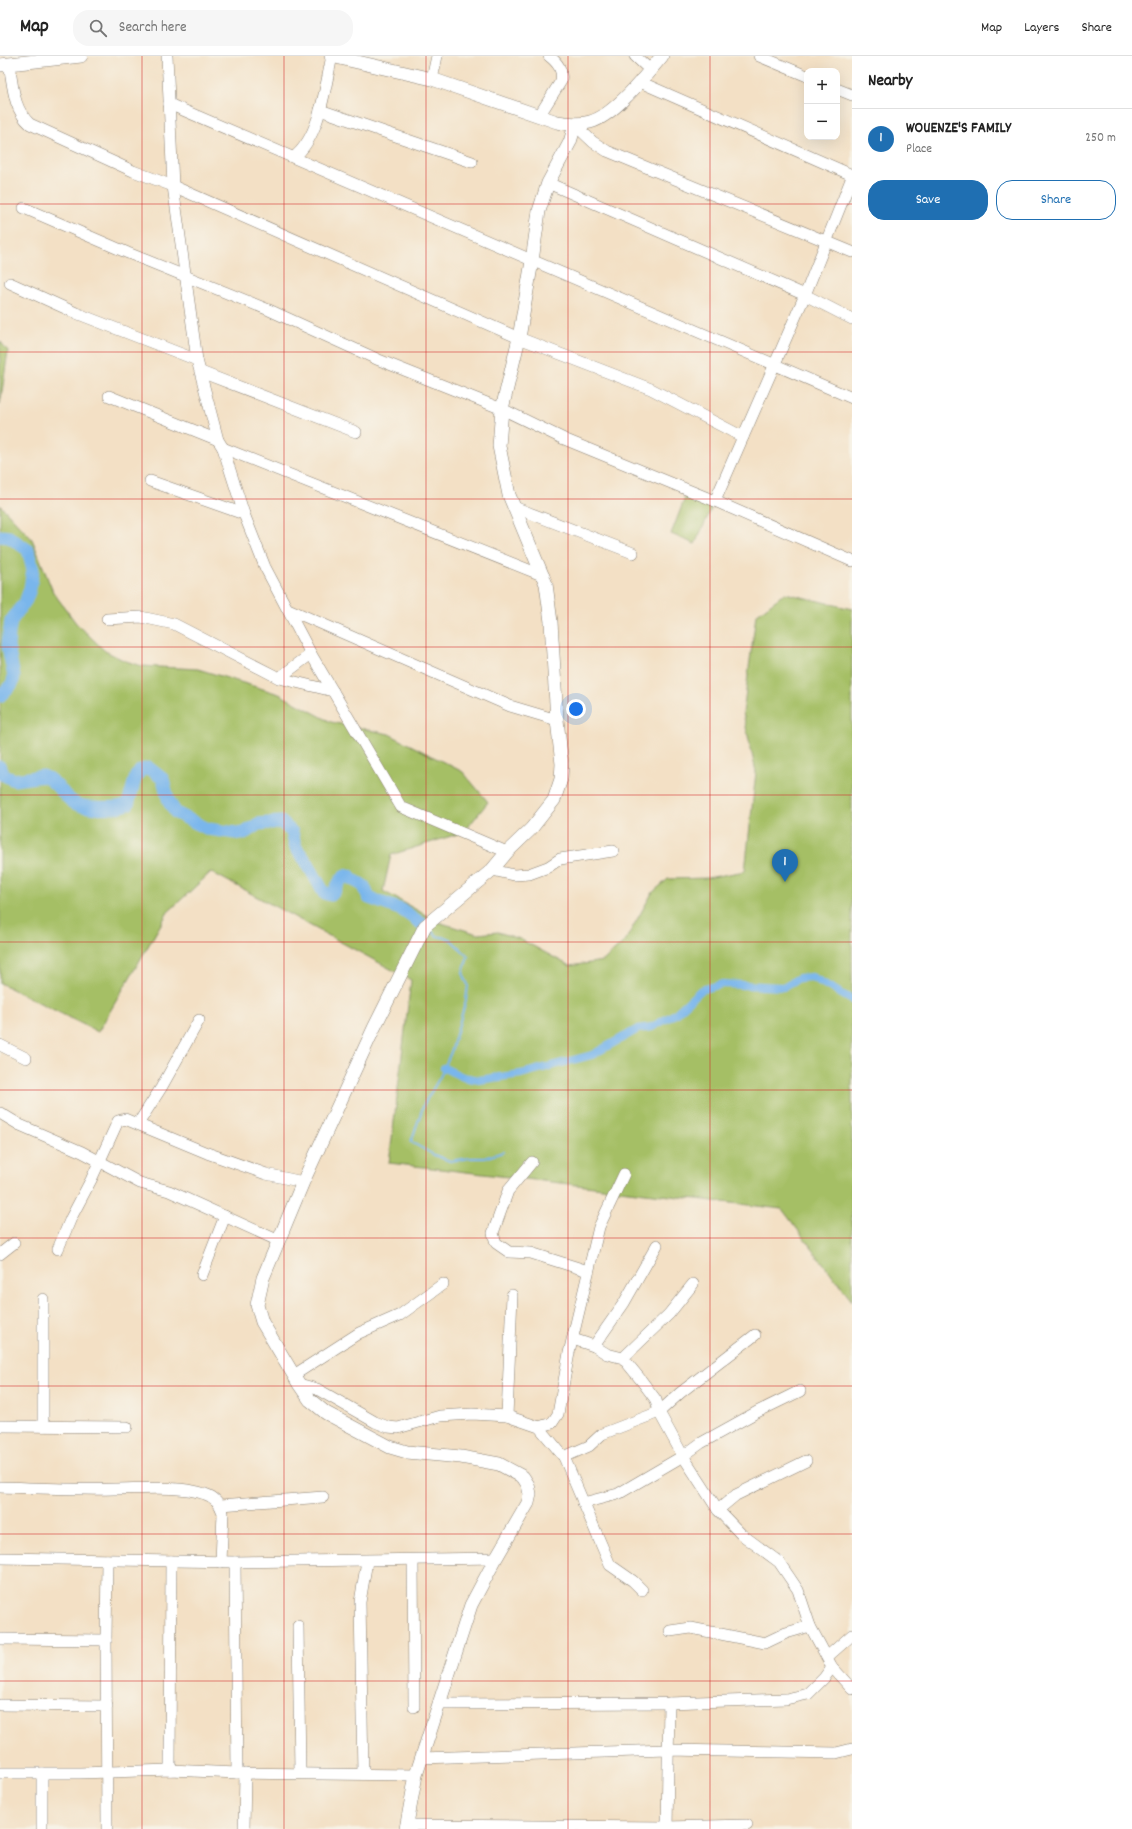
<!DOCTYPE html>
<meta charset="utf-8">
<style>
:root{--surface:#fff;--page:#f6f6f6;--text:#222;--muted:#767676;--line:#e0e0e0;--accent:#1f6fb2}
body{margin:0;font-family:Dekko,sans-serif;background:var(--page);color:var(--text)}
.controls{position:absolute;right:12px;top:12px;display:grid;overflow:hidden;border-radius:8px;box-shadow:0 4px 16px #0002}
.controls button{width:36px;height:36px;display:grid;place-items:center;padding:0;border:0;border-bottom:1px solid var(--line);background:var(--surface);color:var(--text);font:20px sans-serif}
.you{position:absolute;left:576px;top:653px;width:14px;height:14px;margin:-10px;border:3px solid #fff;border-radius:50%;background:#1a73e8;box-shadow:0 0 0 6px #1a73e833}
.badge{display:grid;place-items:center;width:26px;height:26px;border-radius:50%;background:var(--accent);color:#fff;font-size:13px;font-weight:700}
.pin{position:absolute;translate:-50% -33px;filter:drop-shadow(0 1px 2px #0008)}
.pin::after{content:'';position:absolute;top:21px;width:14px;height:12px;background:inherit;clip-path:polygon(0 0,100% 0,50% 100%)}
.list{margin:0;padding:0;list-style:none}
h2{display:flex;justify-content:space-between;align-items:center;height:52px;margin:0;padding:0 16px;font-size:17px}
h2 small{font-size:13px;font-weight:400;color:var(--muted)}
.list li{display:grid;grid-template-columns:26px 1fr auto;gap:12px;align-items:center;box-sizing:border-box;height:60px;padding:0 16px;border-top:1px solid var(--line)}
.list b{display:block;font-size:15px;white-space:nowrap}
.list p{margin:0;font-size:13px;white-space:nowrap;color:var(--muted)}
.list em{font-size:13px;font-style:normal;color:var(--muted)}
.actions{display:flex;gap:8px;padding:12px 16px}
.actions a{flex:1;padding:9px 0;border:1px solid var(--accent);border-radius:16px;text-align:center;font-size:14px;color:var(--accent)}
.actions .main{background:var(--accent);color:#fff}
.icon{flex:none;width:22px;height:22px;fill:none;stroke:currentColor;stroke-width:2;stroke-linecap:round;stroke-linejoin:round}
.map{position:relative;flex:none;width:852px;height:1773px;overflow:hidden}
header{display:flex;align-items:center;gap:24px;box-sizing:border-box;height:56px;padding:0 20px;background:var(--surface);border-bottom:1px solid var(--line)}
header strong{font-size:19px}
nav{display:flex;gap:22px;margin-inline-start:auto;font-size:14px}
.search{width:280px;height:36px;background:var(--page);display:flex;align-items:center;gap:10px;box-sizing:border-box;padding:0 14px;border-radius:16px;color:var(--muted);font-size:15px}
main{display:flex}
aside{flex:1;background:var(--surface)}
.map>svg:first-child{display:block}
.green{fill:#a5bf65;stroke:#606e40}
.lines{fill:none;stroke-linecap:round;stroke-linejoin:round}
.stream{stroke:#79b6ec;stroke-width:2}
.canal{stroke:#79b6ec;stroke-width:8}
.river{stroke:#79b6ec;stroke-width:13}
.minor-casing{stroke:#887e70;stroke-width:12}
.major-casing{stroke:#887e70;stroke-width:14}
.minor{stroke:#fff;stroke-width:11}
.major{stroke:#fff;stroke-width:13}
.grid{fill:none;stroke:#d62828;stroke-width:1;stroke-opacity:0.55}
</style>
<header>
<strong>Map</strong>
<div class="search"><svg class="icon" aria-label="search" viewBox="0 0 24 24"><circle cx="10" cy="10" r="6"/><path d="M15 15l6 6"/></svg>Search here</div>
<nav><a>Map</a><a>Layers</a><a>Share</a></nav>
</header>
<main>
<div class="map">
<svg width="852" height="1773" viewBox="0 0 852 1773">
<rect width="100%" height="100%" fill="#f7f3e8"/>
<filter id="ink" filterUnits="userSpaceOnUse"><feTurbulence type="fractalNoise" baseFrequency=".025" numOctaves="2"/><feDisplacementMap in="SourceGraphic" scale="8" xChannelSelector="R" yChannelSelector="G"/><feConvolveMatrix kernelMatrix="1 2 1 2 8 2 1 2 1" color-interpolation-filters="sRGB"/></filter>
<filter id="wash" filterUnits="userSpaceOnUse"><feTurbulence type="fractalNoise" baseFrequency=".012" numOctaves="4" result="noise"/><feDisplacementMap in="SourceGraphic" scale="16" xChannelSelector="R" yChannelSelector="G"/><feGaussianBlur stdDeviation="0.9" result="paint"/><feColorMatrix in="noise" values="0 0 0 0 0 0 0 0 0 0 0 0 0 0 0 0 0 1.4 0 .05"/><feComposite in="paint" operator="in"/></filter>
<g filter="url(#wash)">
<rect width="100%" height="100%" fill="#f3e0c5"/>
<g class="green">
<path d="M 0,285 L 8,295 L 0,349 Z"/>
<path d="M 688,434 L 715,445 L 695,488 L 671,478 Z"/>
<path d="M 0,449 L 32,483 L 53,536 L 76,567 L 105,595 L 123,604 L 141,610 L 198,613 L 279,638 L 331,666 L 389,678 L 463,716 L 488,746 L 464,776 L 391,799 L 383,835 L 438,866 L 478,878 L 498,876 L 520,883 L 570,910 L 603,905 L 625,885 L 652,837 L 668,823 L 707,822 L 745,815 L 756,716 L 743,657 L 756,559 L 785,537 L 852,553 L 852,1245 L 782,1153 L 389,1107 L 411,924 L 211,816 L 168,856 L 98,976 L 0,927 Z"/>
</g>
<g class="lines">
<path class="stream" d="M 429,873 L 437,880 L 450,883 L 468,900 L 463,917 L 468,929 L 466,944 L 451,996 L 440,1021 L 424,1048 L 411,1086 L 434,1099 L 450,1105 L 470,1102 L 484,1102 L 503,1096"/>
<path class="canal" d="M 444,1012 L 463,1021 L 479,1024 L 521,1018 L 592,999 L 638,973 L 652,971 L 675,958 L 701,934 L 722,928 L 783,931 L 799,922 L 812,921 L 852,944"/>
<g class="river">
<path d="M 0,480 L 9,481 L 28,494 L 33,513 L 30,533 L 26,544 L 11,565 L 9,577 L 8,590 L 14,621 L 12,628 L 0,640"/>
<path d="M 0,711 L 4,719 L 14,724 L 43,720 C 55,724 63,739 73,746 C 82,753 118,753 128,748 L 136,720 L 141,714 L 149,712 L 163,723 L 169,746 L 176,757 L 208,773 L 243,778 L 258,768 L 281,766 L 292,776 L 296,792 L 306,805 L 324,837 L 331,839 C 339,832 338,821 349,819 L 352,823 L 364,830 L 369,842 L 402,854 L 425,870"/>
</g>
</g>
</g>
<g filter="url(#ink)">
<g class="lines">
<defs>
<g id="minor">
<path d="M 167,0 L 173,130 L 197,304 L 218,384 L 223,392 L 244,458 L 265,511 L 311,598 L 401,751 L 507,796"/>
<path d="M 635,0 L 650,14"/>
<path d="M 759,0 L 807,20"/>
<path d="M 9,8 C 13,29 13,53 30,68 L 133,115 L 173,130 L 519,282 L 651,333 L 743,381"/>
<path d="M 432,23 L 437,0"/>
<path d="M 640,26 L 852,119"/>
<path d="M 837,33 L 852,39"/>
<path d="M 169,48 L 852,342"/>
<path d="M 320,54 L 472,106"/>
<path d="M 539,60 L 561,25 C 563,14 558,7 549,0"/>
<path d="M 575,69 L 593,86 L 607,95 L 852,196"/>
<path d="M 294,101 C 320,81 325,31 332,0"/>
<path d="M 548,127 L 805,239 L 852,263"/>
<path d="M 24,152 L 128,197 L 269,254 L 379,304 L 502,353 L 564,383 L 715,445 L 852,505"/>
<path d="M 10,227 L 76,257 L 197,304"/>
<path d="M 201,316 L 356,376"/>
<path d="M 109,340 L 218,384"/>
<path d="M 223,392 L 544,520"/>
<path d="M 150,425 L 244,458"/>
<path d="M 715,445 L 805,239 L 852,121"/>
<path d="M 514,451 L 633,497"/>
<path d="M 288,553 L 510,650 L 557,664"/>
<path d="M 107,563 L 141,561 L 174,568 L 279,622 L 333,635"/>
<path d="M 279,622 L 311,598"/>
<path d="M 492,814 L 514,819 L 529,818 L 548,811 L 560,803 L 613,795"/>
<path d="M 0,989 L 26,1002"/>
<path d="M 0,1057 L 20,1069 L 82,1096 L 140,1127 L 169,1135 L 277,1184"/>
<path d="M 138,1068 L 161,1032 L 199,964"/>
<path d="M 532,1106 L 508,1135 L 493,1177 L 496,1187 L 509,1196 L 531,1197 L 588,1215"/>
<path d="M 58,1193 L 71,1162 L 91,1124 L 118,1065 L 125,1063 L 207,1097 L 266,1118 L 303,1126"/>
<path d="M 0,1198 L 14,1187"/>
<path d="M 202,1219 L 225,1160"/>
<path d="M 573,1283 L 594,1290 L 607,1298 L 623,1302 L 641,1324 L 656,1344 L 659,1356 L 683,1400 L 718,1454 L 741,1478 L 779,1506 L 798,1534 L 810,1570 L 832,1611 L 852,1633"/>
<path d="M 594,1290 L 624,1247 L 657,1189"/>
<path d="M 623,1302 L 669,1258 L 693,1228"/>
<path d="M 294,1319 L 359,1277 L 400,1259 L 443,1228"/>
<path d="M 299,1328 L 317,1333 L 375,1366 L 388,1371 L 398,1372 L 440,1360 L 472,1358 L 507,1360 L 539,1371 L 564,1401 L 610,1509 L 633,1525 L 642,1534"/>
<path d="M 507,1360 L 512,1239"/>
<path d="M 0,1370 L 127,1371"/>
<path d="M 43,1370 L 43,1243"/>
<path d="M 539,1371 L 552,1367 L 558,1358 L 569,1297 L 599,1171 L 624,1118"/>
<path d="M 564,1401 L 589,1390 L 602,1378 L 659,1356 L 680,1337 L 755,1279"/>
<path d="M 0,1431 C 38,1432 76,1434 114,1433 C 140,1433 181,1429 205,1438 C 215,1441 220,1447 223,1457 L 221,1506"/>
<path d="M 583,1447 L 618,1438 L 683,1400 L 701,1387 L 757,1356 L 800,1335"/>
<path d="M 221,1449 L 323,1441"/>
<path d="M 718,1454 L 736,1439 L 806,1405"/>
<path d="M 0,1502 L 235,1506 L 496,1502"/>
<path d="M 413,1504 L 414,1651"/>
<path d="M 235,1506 L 237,1717"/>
<path d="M 298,1570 L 300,1717"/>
<path d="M 670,1575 L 691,1572 L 765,1587 L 786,1577 L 810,1570"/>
<path d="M 0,1583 L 106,1584"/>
<path d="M 827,1601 L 852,1579"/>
<path d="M 441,1648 L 669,1647 L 786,1643 L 808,1638 L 824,1622 L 832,1611"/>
<path d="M 0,1649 L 107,1650"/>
<path d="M 421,1702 L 668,1694 L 836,1697 L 852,1693"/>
<path d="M 170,1714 L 171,1505"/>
<path d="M 0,1717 L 80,1717 L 170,1714 L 237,1717 L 416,1719"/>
<path d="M 363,1718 L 360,1546 L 367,1505"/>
<path d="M 406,1769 L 667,1771 L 747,1769"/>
<path d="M 42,1773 L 42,1717"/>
<path d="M 107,1773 L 106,1584 L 107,1504"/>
<path d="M 244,1773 L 245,1717"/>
<path d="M 667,1773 L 669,1647"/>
</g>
<g id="major">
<path d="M 331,0 L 432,23 L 557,66 C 568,68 579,69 590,66 C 614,60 646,19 662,0"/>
<path d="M 0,9 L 81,0"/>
<path d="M 406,1773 L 416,1719 L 471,1549 L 496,1502 L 528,1447 L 530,1438 L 528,1429 L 523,1421 L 499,1408 L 461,1401 L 407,1396 L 390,1391 L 326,1357 L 310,1344 L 299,1328 L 262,1266 L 257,1249 L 263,1222 L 303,1126 L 374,972 L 425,870 L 492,814 L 507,796 L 531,773 L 554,744 L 561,723 L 562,708 L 557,664 L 551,566 L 546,528 L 509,439 L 499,390 L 502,353 L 519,282 L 532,205 L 539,155 L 548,127 L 570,86 L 575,69"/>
</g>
</defs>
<use href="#minor" class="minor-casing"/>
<use href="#major" class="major-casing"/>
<use href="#minor" class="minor"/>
<use href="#major" class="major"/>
</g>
</g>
<path class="grid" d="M 142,0 L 142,1773M 284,0 L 284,1773M 426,0 L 426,1773M 568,0 L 568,1773M 710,0 L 710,1773M 0,148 L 852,148M 0,296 L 852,296M 0,443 L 852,443M 0,591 L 852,591M 0,739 L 852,739M 0,886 L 852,886M 0,1034 L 852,1034M 0,1182 L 852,1182M 0,1330 L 852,1330M 0,1478 L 852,1478M 0,1625 L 852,1625"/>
</svg>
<div class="controls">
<button>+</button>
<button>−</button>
</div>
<div class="you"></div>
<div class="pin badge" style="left:785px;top:826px">1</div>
</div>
<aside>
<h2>Nearby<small></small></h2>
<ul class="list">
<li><span class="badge">1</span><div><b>WOUENZE'S FAMILY</b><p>Place</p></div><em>250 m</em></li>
</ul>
<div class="actions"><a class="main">Save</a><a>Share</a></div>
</aside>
</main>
